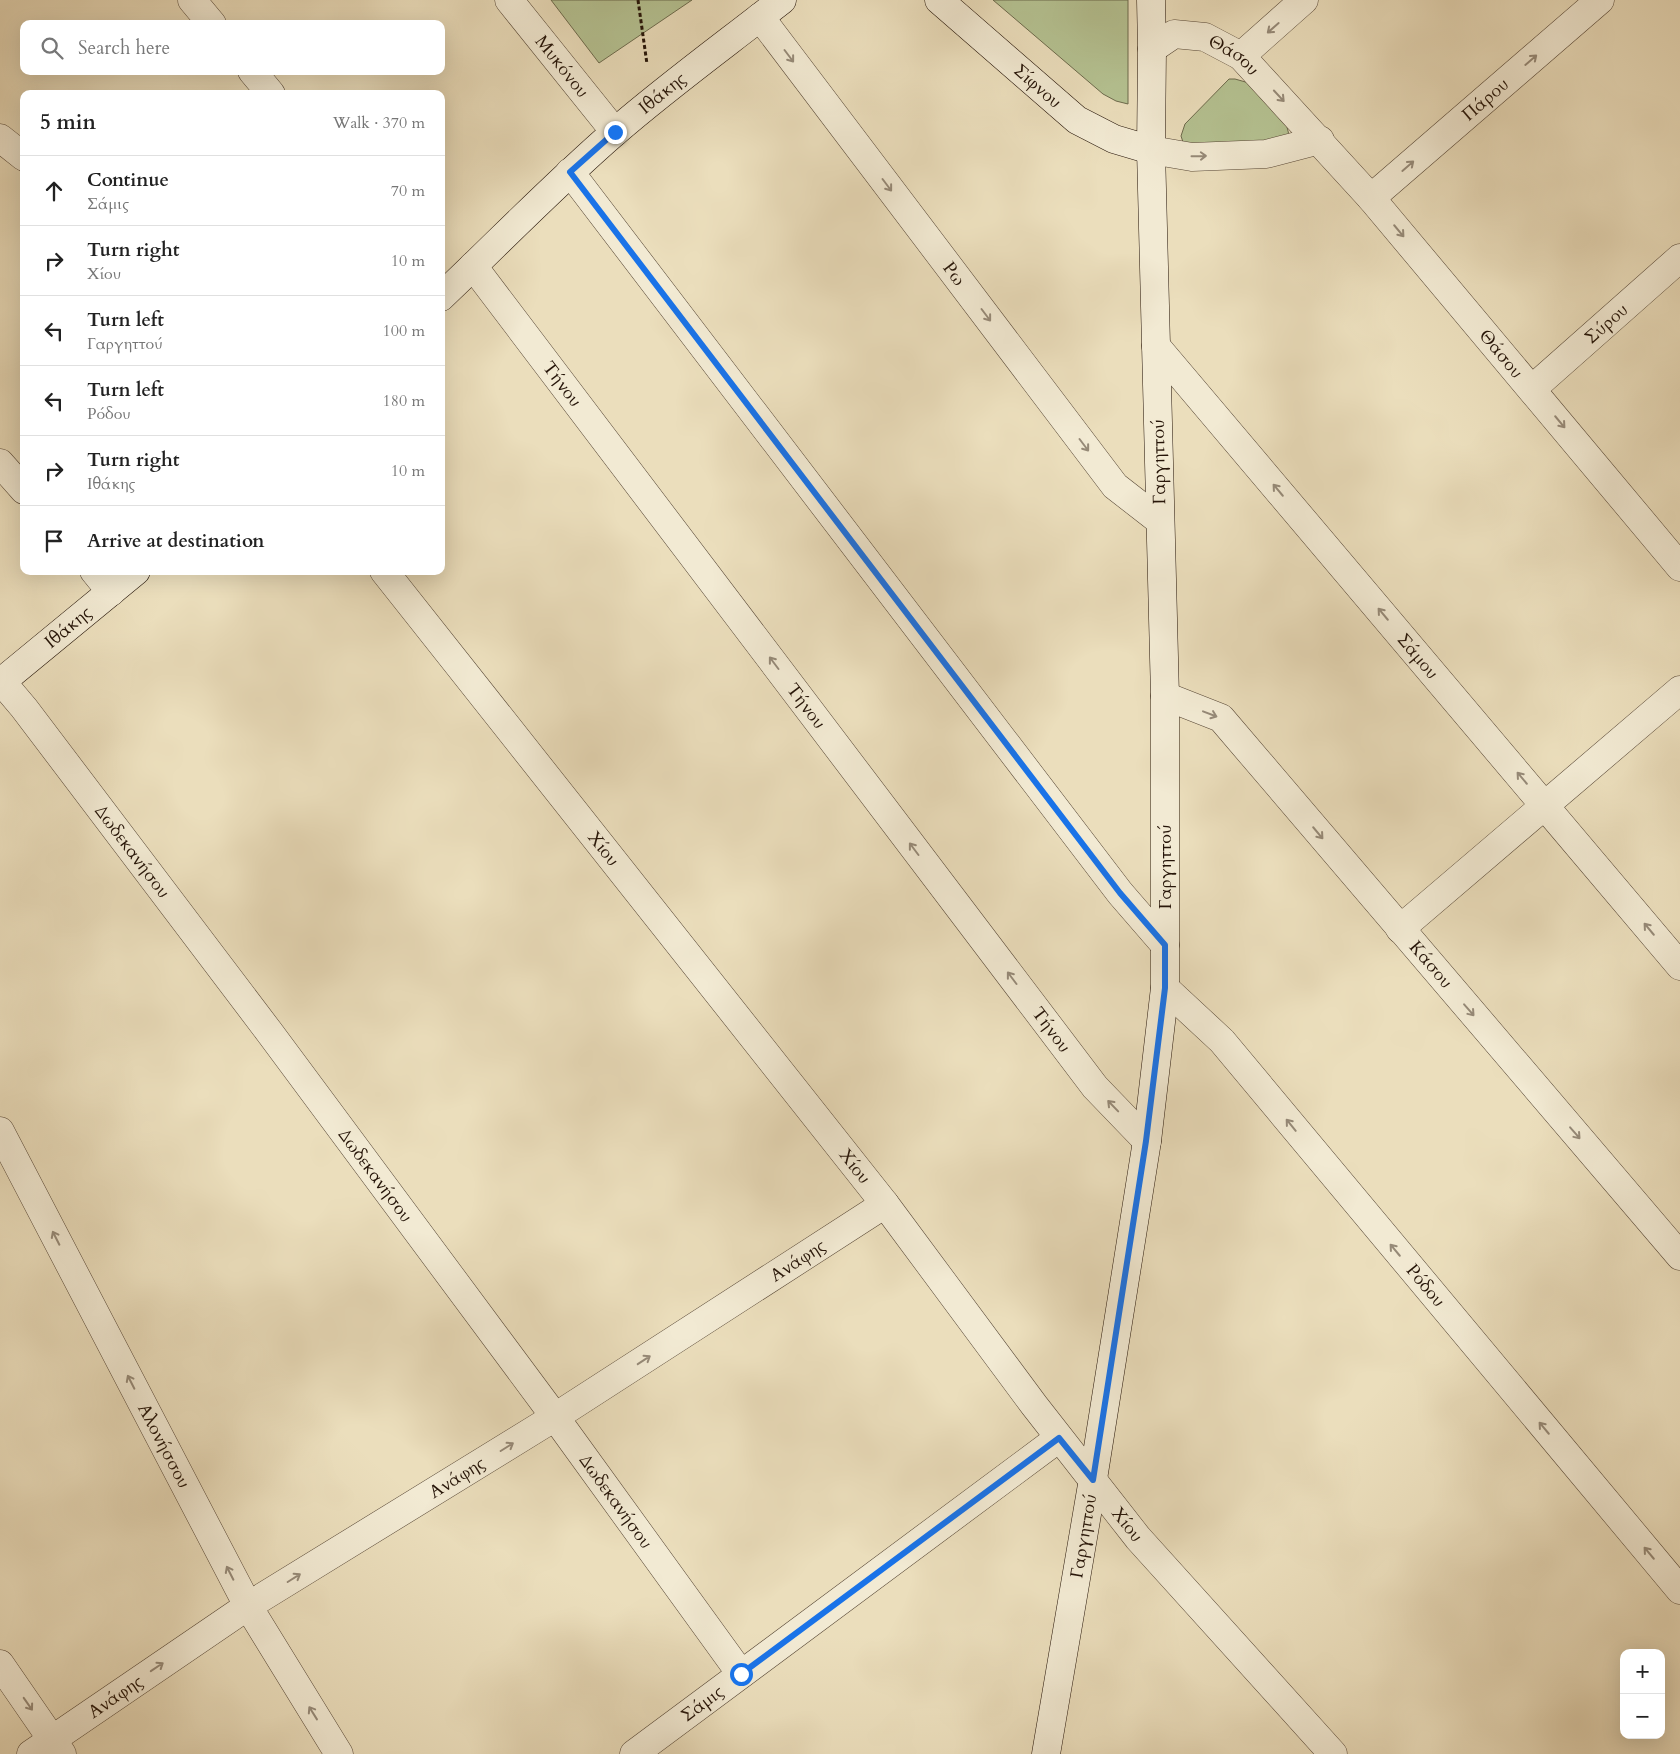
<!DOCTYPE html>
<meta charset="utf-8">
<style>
:root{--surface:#fff;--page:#f2f2f2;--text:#222;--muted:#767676;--line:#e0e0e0}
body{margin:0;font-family:Cardo,serif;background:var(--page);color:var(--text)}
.controls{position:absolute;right:15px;bottom:15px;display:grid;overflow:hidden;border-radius:10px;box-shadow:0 5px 20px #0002}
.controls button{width:45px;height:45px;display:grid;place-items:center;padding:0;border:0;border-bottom:1px solid var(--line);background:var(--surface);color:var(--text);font:25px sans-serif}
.stop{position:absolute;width:15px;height:15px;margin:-11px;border:4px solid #1a73e8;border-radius:50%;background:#fff}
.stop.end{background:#1a73e8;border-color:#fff;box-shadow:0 1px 5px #0008}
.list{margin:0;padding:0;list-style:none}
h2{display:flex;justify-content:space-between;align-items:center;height:65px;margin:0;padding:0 20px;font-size:21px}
h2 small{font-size:16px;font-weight:400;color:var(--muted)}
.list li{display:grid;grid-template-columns:32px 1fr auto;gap:15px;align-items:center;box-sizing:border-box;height:70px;padding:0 20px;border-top:1px solid var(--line)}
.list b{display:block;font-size:19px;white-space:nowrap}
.list p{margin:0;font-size:16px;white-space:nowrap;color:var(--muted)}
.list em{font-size:16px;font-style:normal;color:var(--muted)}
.icon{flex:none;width:28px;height:28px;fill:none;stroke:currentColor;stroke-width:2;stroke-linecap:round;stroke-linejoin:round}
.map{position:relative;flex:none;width:1680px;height:1754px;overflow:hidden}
.search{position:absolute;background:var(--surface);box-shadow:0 5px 20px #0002;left:20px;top:20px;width:425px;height:55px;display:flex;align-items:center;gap:12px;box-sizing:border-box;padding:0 18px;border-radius:10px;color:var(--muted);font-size:19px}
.panel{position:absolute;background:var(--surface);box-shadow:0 5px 20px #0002;left:20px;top:90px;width:425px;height:485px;border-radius:10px}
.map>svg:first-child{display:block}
.green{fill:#b5c292;stroke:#6d6b4d}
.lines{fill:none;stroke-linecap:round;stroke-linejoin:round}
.street-casing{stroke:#564635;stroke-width:29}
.secondary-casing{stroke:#251408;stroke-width:29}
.path{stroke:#251408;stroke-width:3;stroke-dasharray:4 2.5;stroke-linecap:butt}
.street{stroke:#f2ead3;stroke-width:28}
.secondary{stroke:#f2ead3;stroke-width:28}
.oneway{stroke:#968a78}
.route{stroke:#1a73e8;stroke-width:6}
.labels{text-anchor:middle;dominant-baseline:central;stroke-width:5;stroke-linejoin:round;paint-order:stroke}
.street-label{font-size:18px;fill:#251408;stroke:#f2ead3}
</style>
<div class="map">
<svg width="1680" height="1754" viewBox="0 0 1680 1754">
<rect width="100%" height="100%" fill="#ebdebc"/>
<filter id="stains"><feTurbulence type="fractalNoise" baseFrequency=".004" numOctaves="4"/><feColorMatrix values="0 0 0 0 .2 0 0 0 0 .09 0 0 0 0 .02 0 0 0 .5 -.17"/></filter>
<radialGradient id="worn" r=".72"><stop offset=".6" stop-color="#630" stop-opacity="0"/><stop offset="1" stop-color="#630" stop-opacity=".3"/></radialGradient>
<g class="green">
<path d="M 551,0 L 692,0 L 599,63 Z"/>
<path d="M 993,0 L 1128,0 L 1128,104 L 1116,101 L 1103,94 Z"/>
<path d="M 1229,79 L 1235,79 L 1249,83 L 1287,127 L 1289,135 L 1283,140 L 1184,145 L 1181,136 L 1185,124 Z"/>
</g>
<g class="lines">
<defs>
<g id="street">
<path d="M 192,0 L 212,24"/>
<path id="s1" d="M 509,0 L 615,132"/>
<path id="s2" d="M 760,17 L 1115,486 L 1160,521"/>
<path id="s3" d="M 1152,49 L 1174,34 L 1205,37 L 1241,56 L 1371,198 L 1680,567"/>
<path d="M 1241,56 L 1304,0"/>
<path d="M 252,71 L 271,94"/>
<path d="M 0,138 L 24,157"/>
<path d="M 1151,150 L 1192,157 L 1266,154 L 1320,140"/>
<path d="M 570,172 L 1120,893 L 1165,945"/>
<path id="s4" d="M 1371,198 L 1600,0"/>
<path id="s5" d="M 473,266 L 1095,1087 L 1147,1141"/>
<path id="s6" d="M 1156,346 L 1680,966"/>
<path id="s7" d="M 1532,389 L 1680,258"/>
<path d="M 0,463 L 24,490"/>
<path d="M 94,571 L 111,592"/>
<path id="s8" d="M 384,571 L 885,1204 L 1034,1405 L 1138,1538 L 1333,1754"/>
<path id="s9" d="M 2,682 L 24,708 L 270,1033 L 555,1417 L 741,1674"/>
<path id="s10" d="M 1165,696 L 1221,718 L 1680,1256"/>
<path d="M 1400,929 L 1680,690"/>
<path id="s11" d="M 1165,988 L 1222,1041 L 1680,1590"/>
<path id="s12" d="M 0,1131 L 248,1606 L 339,1754"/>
<path d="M 0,1664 L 62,1754"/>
<path id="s13" d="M 31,1754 L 248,1606 L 555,1417 L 885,1204"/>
<path id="s14" d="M 634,1754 L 1059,1438"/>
</g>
<g id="secondary">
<path id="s15" d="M 939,0 L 1077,120 L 1114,139 L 1151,150"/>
<path id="s16" d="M 441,297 C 499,242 555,184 615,132 C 668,86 726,44 782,0"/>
<path id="s17" d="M 0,683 L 136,571"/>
<path id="s18" d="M 1046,1754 L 1093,1479 L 1147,1141 L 1165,988 L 1165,696 L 1151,150 L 1152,49 L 1151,0"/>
</g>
</defs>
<use href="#street" class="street-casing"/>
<use href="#secondary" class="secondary-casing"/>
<path class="path" d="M 638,0 L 647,64"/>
<use href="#street" class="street"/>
<use href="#secondary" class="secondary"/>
</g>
<defs><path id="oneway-shaft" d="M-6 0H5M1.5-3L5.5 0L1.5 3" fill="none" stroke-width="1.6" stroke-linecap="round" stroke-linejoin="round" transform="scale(1.25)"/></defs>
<g class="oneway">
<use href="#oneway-shaft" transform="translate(1273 28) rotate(139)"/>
<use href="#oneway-shaft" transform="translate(789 56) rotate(53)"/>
<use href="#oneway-shaft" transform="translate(1531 60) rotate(-41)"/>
<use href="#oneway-shaft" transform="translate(1279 96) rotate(47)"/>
<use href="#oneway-shaft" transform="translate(1199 156) rotate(-1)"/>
<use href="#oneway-shaft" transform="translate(1408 166) rotate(-41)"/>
<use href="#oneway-shaft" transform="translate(887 185) rotate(53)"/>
<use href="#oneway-shaft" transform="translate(1399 231) rotate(50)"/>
<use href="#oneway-shaft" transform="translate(986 315) rotate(53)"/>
<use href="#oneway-shaft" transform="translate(1560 422) rotate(50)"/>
<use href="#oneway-shaft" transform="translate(1084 445) rotate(53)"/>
<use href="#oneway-shaft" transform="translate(1278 490) rotate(-130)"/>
<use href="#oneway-shaft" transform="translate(1383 614) rotate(-130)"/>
<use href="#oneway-shaft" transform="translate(774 663) rotate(-127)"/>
<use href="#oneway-shaft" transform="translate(1210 714) rotate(21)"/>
<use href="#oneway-shaft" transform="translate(1522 778) rotate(-130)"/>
<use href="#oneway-shaft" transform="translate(1318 833) rotate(50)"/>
<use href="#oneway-shaft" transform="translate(914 849) rotate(-127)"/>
<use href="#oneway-shaft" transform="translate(1649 929) rotate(-130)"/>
<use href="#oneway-shaft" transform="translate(1012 978) rotate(-127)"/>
<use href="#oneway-shaft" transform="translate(1469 1010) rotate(49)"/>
<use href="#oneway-shaft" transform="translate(1113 1106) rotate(-134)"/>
<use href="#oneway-shaft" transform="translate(1291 1125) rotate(-129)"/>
<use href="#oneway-shaft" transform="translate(1575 1133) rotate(49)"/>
<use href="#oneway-shaft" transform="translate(56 1238) rotate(-117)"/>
<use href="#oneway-shaft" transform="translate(1395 1250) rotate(-130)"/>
<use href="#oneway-shaft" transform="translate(644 1360) rotate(-33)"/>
<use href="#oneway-shaft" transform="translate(131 1382) rotate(-117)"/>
<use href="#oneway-shaft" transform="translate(1544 1428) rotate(-130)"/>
<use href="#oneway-shaft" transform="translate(507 1447) rotate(-32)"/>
<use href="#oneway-shaft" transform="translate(1649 1553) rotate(-130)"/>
<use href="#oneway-shaft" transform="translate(230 1573) rotate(-117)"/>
<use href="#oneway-shaft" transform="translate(294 1578) rotate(-32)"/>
<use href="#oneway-shaft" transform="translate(157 1667) rotate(-34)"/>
<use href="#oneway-shaft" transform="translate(28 1704) rotate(55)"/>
<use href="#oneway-shaft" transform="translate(313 1713) rotate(-122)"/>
</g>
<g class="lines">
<path class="route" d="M 615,132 L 570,172 L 1120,893 L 1165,945 L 1165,988 L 1146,1141 L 1093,1480 L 1059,1438 L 741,1674"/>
</g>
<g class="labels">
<g class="street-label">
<text stroke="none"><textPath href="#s3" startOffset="92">Θάσου</textPath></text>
<text stroke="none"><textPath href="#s1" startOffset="85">Μυκόνου</textPath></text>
<text stroke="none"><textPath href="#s15" startOffset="131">Σίφνου</textPath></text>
<text stroke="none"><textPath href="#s16" startOffset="301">Ιθάκης</textPath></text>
<text stroke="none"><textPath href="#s4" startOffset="151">Πάρου</textPath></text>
<text stroke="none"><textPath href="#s2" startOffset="322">Ρω</textPath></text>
<text stroke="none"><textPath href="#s7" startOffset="99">Σύρου</textPath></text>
<text stroke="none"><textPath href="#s3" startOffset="494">Θάσου</textPath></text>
<text stroke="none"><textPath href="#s5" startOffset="148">Τήνου</textPath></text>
<text transform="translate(1159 462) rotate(-91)">Γαργηττού</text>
<text stroke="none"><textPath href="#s17" startOffset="88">Ιθάκης</textPath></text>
<text stroke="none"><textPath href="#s6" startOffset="406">Σάμου</textPath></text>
<text stroke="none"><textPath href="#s5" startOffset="552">Τήνου</textPath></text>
<text stroke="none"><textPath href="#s8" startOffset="354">Χίου</textPath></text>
<text stroke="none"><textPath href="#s9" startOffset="214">Δωδεκανήσου</textPath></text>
<text transform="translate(1165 867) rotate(-90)">Γαργηττού</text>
<text stroke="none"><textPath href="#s10" startOffset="384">Κάσου</textPath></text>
<text stroke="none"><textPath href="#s5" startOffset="958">Τήνου</textPath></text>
<text stroke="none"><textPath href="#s8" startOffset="759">Χίου</textPath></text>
<text stroke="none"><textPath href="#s9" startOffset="619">Δωδεκανήσου</textPath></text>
<text stroke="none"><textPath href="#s13" startOffset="912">Ανάφης</textPath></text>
<text stroke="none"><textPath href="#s11" startOffset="396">Ρόδου</textPath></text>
<text stroke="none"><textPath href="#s12" startOffset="355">Αλονήσσου</textPath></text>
<text stroke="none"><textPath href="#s13" startOffset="508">Ανάφης</textPath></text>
<text stroke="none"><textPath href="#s9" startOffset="1024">Δωδεκανήσου</textPath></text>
<text stroke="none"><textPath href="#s8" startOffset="1209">Χίου</textPath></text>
<text stroke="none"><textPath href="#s18" startOffset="221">Γαργηττού</textPath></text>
<text stroke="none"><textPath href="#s13" startOffset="102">Ανάφης</textPath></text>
<text stroke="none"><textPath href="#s14" startOffset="85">Σάμις</textPath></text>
</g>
</g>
<rect width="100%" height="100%" filter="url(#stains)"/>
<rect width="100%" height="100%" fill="url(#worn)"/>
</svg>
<div class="controls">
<button>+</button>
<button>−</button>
</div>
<div class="stop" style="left:741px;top:1674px"></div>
<div class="stop end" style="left:615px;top:132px"></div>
<div class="search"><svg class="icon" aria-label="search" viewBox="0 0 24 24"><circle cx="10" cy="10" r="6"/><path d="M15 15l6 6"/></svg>Search here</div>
<section class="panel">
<h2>5 min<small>Walk · 370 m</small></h2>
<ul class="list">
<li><svg class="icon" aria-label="ahead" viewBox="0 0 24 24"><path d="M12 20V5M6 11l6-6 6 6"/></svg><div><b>Continue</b><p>Σάμις</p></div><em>70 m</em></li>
<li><svg class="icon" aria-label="right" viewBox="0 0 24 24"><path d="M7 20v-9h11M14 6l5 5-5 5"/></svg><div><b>Turn right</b><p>Χίου</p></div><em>10 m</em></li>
<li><svg class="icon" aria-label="left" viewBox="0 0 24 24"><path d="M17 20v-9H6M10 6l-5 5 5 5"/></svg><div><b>Turn left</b><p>Γαργηττού</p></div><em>100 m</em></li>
<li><svg class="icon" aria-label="left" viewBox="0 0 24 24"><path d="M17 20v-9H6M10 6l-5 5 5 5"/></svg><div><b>Turn left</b><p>Ρόδου</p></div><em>180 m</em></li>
<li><svg class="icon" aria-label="right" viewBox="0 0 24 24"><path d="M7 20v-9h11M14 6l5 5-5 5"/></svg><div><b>Turn right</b><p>Ιθάκης</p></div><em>10 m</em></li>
<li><svg class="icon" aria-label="arrive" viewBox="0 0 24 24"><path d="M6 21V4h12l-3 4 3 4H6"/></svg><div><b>Arrive at destination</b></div></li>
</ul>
</section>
</div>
